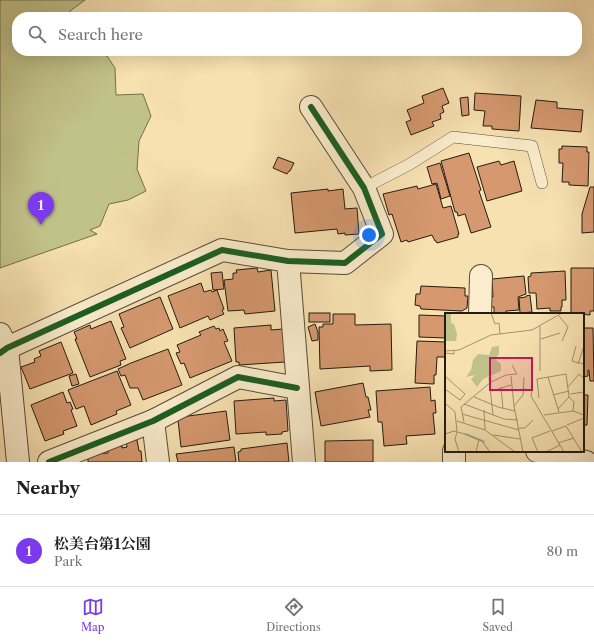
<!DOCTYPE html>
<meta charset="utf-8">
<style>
:root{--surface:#fff;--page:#f6f6f6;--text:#202124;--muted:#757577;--line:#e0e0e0;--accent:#7c3aed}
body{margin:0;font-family:"Libre Caslon Text","Noto Serif JP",serif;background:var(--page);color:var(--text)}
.you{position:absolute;left:369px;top:235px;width:14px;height:14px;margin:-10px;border:3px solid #fff;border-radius:50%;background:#1a73e8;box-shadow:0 0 0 6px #1a73e833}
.badge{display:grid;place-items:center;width:26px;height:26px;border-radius:50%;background:var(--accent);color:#fff;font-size:13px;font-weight:700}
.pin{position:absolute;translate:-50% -33px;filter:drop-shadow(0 1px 2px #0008)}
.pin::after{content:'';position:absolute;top:21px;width:14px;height:12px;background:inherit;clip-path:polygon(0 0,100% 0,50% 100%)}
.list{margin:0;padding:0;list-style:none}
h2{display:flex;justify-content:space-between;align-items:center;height:52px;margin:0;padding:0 16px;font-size:17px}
h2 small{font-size:13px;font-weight:400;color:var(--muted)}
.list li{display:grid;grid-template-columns:26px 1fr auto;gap:12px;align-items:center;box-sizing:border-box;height:72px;padding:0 16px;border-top:1px solid var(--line)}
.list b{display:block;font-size:15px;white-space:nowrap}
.list p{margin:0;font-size:13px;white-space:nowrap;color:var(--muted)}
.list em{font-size:13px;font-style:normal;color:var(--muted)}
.icon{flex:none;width:22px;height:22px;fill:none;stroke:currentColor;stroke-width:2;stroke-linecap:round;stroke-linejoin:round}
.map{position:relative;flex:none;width:594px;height:462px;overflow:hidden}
.search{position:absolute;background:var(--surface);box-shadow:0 4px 16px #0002;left:12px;right:12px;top:12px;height:44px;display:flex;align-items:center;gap:10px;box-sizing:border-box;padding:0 14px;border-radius:16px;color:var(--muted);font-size:15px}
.sheet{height:124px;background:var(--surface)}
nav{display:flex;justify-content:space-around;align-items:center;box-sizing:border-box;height:56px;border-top:1px solid var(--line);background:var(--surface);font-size:11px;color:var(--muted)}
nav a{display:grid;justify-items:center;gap:2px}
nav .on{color:var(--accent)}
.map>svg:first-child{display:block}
.green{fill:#c1c289;stroke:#726e4e}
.building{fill:#d5986f;stroke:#241b12}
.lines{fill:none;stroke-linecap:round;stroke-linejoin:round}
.lane-casing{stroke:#594c3a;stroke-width:12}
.street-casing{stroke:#594c3a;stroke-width:24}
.lane{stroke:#faeccc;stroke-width:11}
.street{stroke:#faeccc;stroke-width:22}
.cycleway-casing{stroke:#faeccc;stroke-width:8}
.cycleway{stroke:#1b5e20;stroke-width:6}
.inset-river{fill:none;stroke:#9ebea6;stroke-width:2}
.inset-road{fill:none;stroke:#a39271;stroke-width:1}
.view{fill:#c2185b;fill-opacity:0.15;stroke:#c2185b;stroke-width:2}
.inset-edge{fill:none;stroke:#241b12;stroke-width:2}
</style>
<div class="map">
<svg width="594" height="462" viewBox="0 0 594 462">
<rect width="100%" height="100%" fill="#f7e1b1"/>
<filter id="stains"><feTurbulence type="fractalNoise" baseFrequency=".005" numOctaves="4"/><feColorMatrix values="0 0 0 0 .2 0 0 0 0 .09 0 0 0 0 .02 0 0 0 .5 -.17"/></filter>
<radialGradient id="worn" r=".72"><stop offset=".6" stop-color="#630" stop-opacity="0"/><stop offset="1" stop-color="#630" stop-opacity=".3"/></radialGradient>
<path class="green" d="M 0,0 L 85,0 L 70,11 L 71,17 L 17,17 L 17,51 L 88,51 L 107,56 L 115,68 L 116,95 L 143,94 L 151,116 L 139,141 L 137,169 L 146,191 L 128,200 L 109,204 L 100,226 L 90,230 L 97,234 L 0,268 Z"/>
<g class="building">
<path d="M 443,88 L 449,103 L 442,106 L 444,112 L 440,114 L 441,119 L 432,122 L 434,126 L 411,135 L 406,122 L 411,120 L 407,110 L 424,103 L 422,96 Z"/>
<path d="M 475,93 L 521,96 L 519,131 L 492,129 L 492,126 L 483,126 L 485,111 L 474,110 Z"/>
<path d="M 468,97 L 469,115 L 462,116 L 460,98 Z"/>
<path d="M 536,100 L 557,102 L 557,108 L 583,110 L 581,132 L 531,128 Z"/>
<path d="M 562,146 L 587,147 L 587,152 L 589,152 L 588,186 L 569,185 L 569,182 L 562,182 L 563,163 L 559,163 L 559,149 L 562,149 Z"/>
<path d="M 469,153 L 481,190 L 479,191 L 491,227 L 471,233 L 465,214 L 458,216 L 457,212 L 455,212 L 441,161 Z"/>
<path d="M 278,157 L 294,163 L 290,171 L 289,171 L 287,174 L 273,168 Z"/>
<path d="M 499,161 L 501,165 L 514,161 L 522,191 L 487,201 L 477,167 Z"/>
<path d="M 440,163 L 450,196 L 441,199 L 437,183 L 432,184 L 427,167 Z"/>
<path d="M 436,184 L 443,208 L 451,206 L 459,234 L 458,234 L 458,237 L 437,243 L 436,241 L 435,241 L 432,235 L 408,242 L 407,240 L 401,242 L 392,214 L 389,215 L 383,194 L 417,186 L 418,189 Z"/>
<path d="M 590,187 L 594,187 L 594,232 L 582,233 L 582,214 Z"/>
<path d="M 328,189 L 328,191 L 343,189 L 345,209 L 357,208 L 359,234 L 345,235 L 345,233 L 338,234 L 337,229 L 295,233 L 291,193 Z"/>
<path d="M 257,268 L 258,272 L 271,270 L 275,311 L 245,314 L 244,310 L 228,311 L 224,280 L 233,279 L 233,273 L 237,273 L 236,270 Z"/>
<path d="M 571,268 L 594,268 L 594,311 L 590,311 L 590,315 L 571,313 Z"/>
<path d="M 565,271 L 566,300 L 562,300 L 562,307 L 561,307 L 561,311 L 550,311 L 550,308 L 537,309 L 536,293 L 529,293 L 528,277 L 531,276 L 531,273 Z"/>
<path d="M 222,272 L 224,289 L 213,290 L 211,273 Z"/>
<path d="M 524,276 L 526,294 L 518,297 L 519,310 L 506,311 L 506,314 L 494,314 L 494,307 L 489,307 L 489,297 L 493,297 L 492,279 Z"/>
<path d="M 201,283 L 204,292 L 211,290 L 212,292 L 217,290 L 224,309 L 222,310 L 224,314 L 210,320 L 208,316 L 180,328 L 168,296 Z"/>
<path d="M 421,286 L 465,288 L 465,296 L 468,296 L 467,308 L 462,311 L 421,309 L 420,306 L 415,305 L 416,294 L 420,294 Z"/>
<path d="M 530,295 L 532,312 L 520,313 L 519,298 L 526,297 L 526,296 Z"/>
<path d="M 160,297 L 173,329 L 130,348 L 121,328 L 124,327 L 119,314 Z"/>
<rect x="309" y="313" width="21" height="9"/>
<path d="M 333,314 L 355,314 L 355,325 L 391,324 L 392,370 L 370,371 L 370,366 L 320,369 L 319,327 L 323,327 L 323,324 L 333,324 Z"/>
<path d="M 419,315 L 446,316 L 446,338 L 419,337 Z"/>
<path d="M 111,321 L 126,359 L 120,361 L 121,365 L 90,377 L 75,339 L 77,339 L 74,332 L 90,325 L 91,329 Z"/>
<path d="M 315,324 L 318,332 L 318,340 L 312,341 L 308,327 Z"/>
<path d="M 271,325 L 271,330 L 283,329 L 285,362 L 239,365 L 239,362 L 236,362 L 234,328 Z"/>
<path d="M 214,326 L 216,329 L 219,328 L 220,331 L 223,329 L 228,341 L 224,342 L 232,361 L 190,378 L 184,363 L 181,364 L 176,353 L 180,352 L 177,345 L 201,335 L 199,332 Z"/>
<path d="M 583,328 L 593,328 L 594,381 L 590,381 L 589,370 L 588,370 L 588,376 L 583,377 Z"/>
<path d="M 417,341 L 446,342 L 446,357 L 437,357 L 436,375 L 434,375 L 434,384 L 415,383 Z"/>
<path d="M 61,342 L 73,373 L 30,389 L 21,367 L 35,362 L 34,359 L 41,356 L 39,351 Z"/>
<path d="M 168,349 L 182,385 L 143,400 L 138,388 L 130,388 L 125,375 L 121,376 L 118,369 L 131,363 Z"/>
<path d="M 117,371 L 131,405 L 116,411 L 117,414 L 91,425 L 84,406 L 76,409 L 68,390 Z"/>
<path d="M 76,374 L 79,384 L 72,386 L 69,376 Z"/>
<path d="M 363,383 L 366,397 L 368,397 L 371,410 L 368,410 L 370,417 L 321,426 L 315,392 Z"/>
<path d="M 430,387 L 431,401 L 435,400 L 436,413 L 433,413 L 435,434 L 406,436 L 407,444 L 384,446 L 382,422 L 378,422 L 376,391 Z"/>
<path d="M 63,392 L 67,403 L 70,402 L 73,409 L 71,410 L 77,426 L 63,431 L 64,434 L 45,441 L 31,405 Z"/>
<path d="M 583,395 L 588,395 L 587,425 L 583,425 Z"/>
<path d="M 274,398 L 274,401 L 286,400 L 288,431 L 282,432 L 282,434 L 266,435 L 266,432 L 236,434 L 234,401 Z"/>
<path d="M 226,411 L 230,440 L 181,447 L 178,420 L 181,419 L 181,417 Z"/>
<path d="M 126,440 L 137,440 L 139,451 L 141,451 L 142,462 L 88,462 L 88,457 L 92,454 L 108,453 L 108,447 L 122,446 L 122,448 L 127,447 Z"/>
<path d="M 373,440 L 373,462 L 325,462 L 325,441 Z"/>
<path d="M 287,443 L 289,462 L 239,462 L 238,452 L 241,451 L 241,449 Z"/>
<path d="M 234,447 L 236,462 L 178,462 L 176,454 Z"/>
</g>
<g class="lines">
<defs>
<path id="lane" d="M 364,188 L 410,164 L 453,137 L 532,146 L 542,183"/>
<g id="street">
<path d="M 288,261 L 304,462"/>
<path d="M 480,314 L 481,276"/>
<path d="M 0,334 L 7,348 L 18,462"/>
<path d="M 0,353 L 7,348 L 222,250 L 288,261 L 345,263 L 382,234 L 364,188 L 311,107"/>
<path d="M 153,421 L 158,462"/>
<path d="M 454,451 L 454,462"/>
<path d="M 537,451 L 586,462"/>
<path d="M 49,462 L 153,421 L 238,377 L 297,388"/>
</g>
</defs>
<use href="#lane" class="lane-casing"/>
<use href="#street" class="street-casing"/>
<use href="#lane" class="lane"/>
<use href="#street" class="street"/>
<defs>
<g id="cycleway">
<path d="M 0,353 L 7,348 L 222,250 L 288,261 L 345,263 L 382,234 L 364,188 L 311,107"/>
<path d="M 49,462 L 153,421 L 238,377 L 297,388"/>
</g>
</defs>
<use href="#cycleway" class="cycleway-casing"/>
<use href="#cycleway" class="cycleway"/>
</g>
<g transform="translate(445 313)">
<rect width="139" height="139" fill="#f7e1b1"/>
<path d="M 0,0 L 6,0 L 6,10 L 9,11 L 12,21 L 11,28 L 0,28 ZM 54,33 L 54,41 L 50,46 L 56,51 L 56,58 L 38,66 L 32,74 L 26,66 L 30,62 L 21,64 L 26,57 L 28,47 L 33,41 L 44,42 L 47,34 Z" fill="#c1c289"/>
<path class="inset-river" d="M 20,121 L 40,129"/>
<path class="inset-road" d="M 46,0 L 50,11 L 54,10 L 55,21M 114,3 L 123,14 L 117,28M 96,26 L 115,20M 131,33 L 127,48 L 139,51M 0,38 L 14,37 L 46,22 L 87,17 L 117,0M 0,40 L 9,41 L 9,38M 133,51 L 139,33M 95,58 L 95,13M 0,63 L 20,81 L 15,87 L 0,76M 66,63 L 69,93 L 78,139M 103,64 L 114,99M 44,65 L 48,102M 56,74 L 58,96M 123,74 L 134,61 L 139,65M 77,76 L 87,77 L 86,83 L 119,139M 47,78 L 66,72M 125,81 L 139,79M 108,82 L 124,78M 29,84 L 53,94 L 70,98M 94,85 L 92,66 L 121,61 L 124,84 L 129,89 L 128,98M 0,90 L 10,99 L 12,118M 19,91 L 59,106 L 73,107M 69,93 L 78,82 L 79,64M 113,96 L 124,84M 39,97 L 40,117M 17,101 L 74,117M 99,102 L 128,98 L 139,102M 12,108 L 40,117 L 70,139M 19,109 L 16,94 L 46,69 L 61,62 L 72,61 L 67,52M 122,112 L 139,105M 74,115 L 80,115 L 88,107M 107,118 L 121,113 L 137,139M 12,119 L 10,126 L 14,139M 0,121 L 9,118 L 23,122 L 37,128 L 45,139M 48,122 L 75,126M 113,130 L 129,125M 31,139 L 34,126M 93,139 L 87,125 L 105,118M 101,139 L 115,132"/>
<path class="view" d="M 45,45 L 87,45 L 87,77 L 45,77 Z"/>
<rect width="139" height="139" class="inset-edge"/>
</g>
<rect width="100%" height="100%" filter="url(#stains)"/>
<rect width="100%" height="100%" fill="url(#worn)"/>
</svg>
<div class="you"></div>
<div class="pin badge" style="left:41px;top:225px">1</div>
<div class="search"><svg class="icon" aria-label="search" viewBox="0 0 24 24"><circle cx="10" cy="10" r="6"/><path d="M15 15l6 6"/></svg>Search here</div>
</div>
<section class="sheet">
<h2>Nearby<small></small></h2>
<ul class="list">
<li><span class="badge">1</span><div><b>松美台第1公園</b><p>Park</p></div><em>80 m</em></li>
</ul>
</section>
<nav>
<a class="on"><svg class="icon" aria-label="map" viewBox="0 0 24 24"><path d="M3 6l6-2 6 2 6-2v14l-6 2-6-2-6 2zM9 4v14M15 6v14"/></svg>Map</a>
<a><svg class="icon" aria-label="directions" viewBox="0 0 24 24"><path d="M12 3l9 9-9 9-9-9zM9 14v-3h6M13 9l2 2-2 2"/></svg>Directions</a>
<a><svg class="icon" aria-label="saved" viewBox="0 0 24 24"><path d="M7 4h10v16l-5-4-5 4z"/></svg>Saved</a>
</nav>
